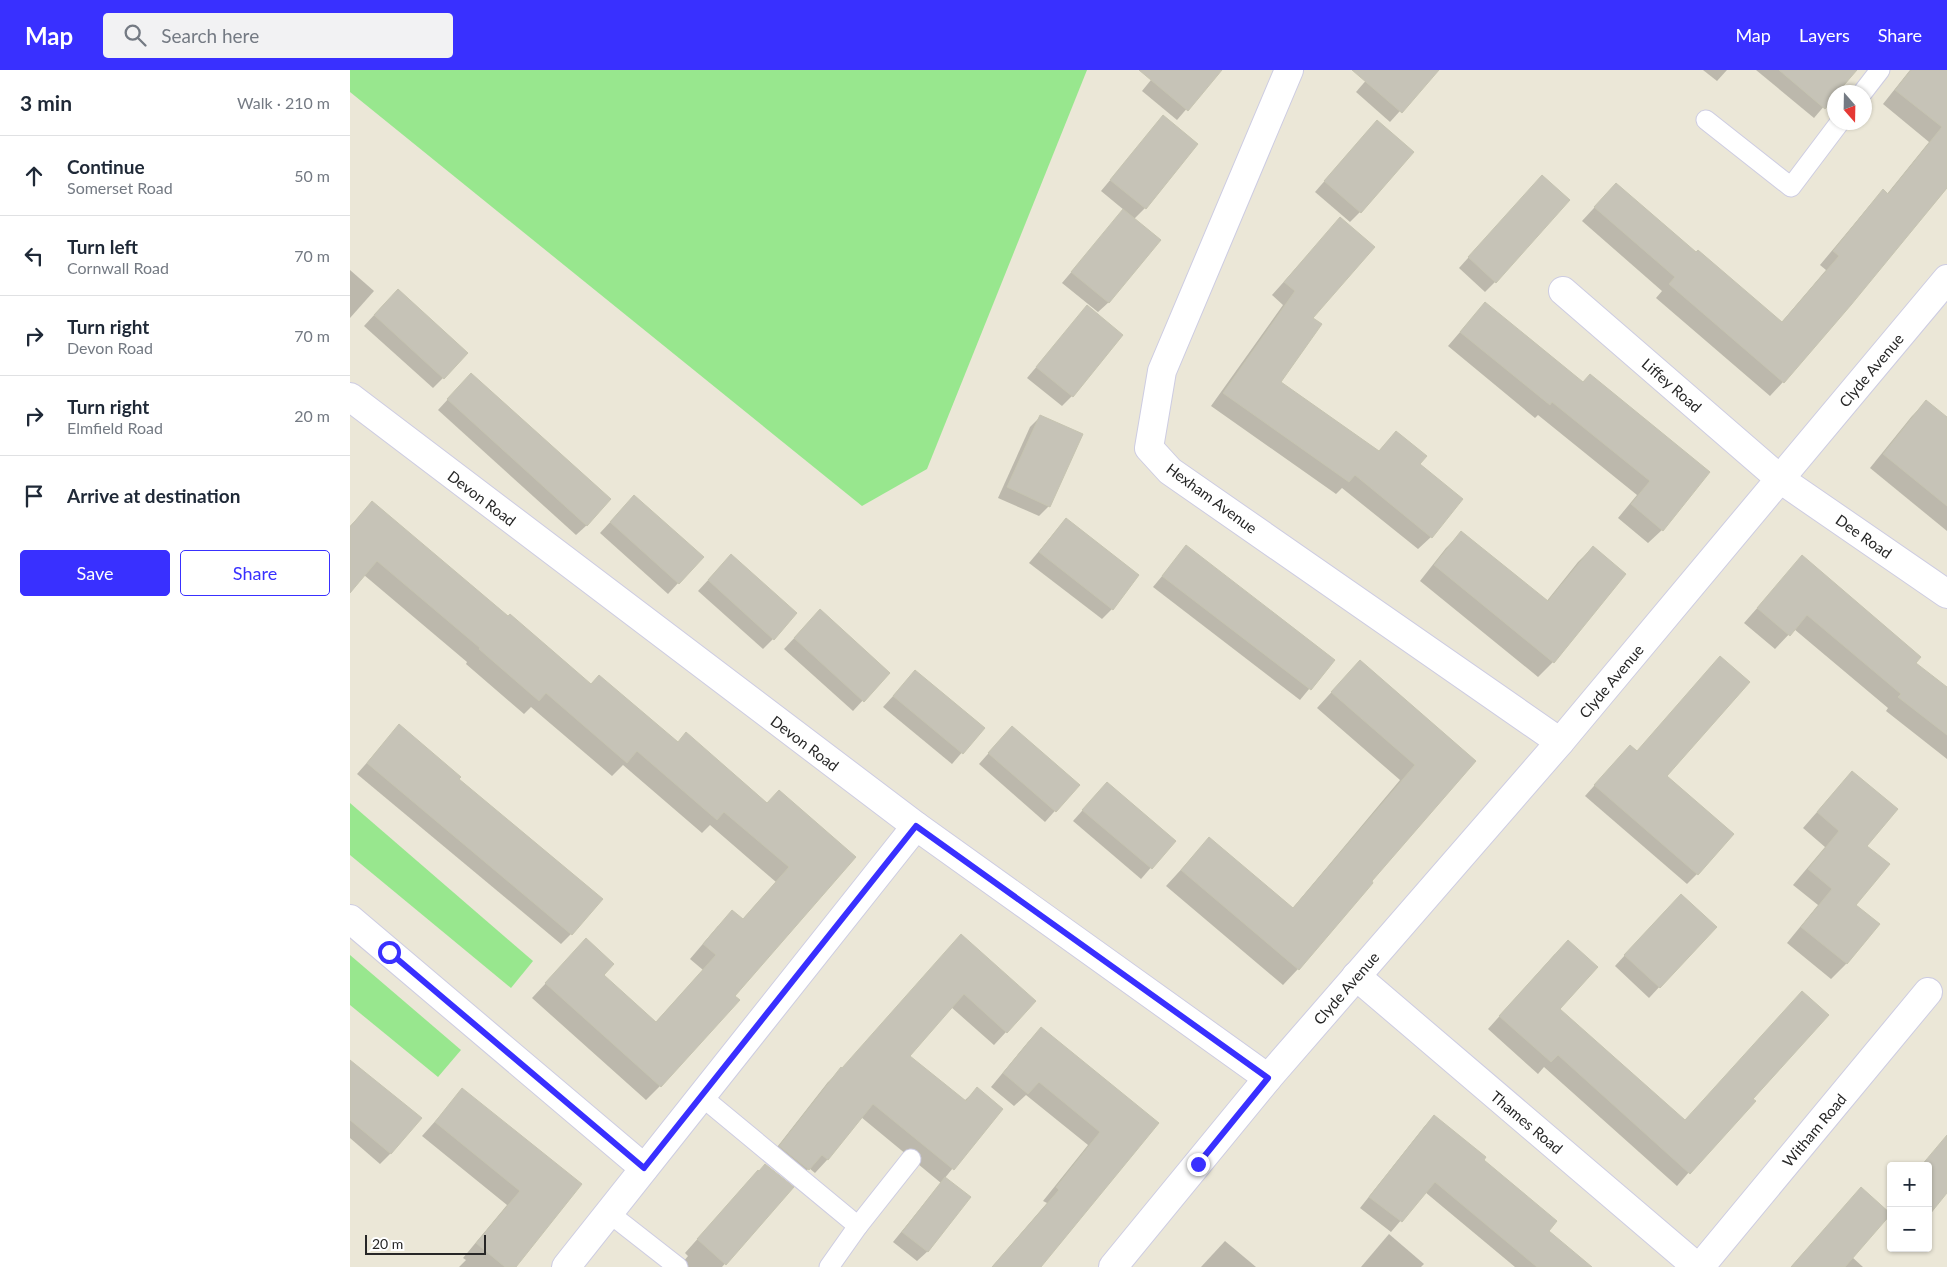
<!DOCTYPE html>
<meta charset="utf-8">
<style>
:root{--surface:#fff;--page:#f2f2f3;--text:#1f2937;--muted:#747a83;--line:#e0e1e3;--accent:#3930ff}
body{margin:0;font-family:Lato,sans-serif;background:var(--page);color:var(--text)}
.controls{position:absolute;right:15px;bottom:15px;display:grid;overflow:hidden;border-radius:5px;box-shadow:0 1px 4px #0004}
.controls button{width:45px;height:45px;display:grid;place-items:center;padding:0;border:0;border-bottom:1px solid var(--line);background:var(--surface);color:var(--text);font:25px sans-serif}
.compass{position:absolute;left:1477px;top:15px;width:45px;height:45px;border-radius:50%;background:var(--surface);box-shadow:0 1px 4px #0004;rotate:160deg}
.scale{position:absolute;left:15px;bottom:12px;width:121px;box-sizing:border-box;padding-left:5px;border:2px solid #272727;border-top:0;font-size:14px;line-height:18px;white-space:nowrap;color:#272727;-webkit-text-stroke:4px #fff;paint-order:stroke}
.stop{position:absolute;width:15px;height:15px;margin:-11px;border:4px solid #3930ff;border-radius:50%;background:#fff}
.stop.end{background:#3930ff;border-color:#fff;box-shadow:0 1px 5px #0008}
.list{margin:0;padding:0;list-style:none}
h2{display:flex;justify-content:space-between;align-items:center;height:65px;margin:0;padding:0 20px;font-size:21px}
h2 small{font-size:16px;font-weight:400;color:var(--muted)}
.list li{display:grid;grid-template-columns:32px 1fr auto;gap:15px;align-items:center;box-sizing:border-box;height:80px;padding:0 20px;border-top:1px solid var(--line)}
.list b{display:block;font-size:19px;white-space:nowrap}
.list p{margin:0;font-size:16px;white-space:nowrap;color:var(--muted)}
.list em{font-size:16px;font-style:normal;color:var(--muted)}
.actions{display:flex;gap:10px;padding:15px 20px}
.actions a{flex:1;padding:11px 0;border:1px solid var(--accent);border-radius:5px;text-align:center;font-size:18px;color:var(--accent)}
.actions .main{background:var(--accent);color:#fff}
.icon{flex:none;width:28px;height:28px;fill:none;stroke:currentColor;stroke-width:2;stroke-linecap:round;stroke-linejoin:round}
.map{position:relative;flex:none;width:1597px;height:1197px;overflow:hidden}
header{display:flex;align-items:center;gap:30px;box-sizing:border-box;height:70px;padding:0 25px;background:var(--accent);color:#fff}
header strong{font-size:24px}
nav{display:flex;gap:28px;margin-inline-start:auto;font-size:18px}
.search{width:350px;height:45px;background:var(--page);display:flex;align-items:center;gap:12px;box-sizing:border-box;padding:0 18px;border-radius:5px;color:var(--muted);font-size:19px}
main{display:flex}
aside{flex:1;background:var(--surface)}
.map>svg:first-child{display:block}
.green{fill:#98e78e}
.shadow{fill:#0003}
.building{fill:#c6c3b7;stroke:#c6c4b1}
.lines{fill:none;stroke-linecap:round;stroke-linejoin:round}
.lane-casing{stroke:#cdcce2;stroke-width:21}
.street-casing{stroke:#cdcce2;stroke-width:30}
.lane{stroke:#fff;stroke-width:19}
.street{stroke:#fff;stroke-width:28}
.route{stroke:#3930ff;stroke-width:6}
.labels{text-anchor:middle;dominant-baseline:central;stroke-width:4;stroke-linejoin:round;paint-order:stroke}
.street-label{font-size:15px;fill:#272727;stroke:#fff}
</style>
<header>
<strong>Map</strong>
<div class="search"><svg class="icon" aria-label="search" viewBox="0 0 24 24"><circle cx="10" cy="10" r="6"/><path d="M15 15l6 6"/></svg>Search here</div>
<nav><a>Map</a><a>Layers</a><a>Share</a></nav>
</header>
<main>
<aside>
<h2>3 min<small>Walk · 210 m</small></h2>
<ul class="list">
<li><svg class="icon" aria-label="ahead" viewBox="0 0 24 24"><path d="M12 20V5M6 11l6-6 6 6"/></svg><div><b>Continue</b><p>Somerset Road</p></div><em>50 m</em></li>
<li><svg class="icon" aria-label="left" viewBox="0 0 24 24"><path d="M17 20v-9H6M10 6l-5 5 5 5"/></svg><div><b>Turn left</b><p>Cornwall Road</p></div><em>70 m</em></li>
<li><svg class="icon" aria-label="right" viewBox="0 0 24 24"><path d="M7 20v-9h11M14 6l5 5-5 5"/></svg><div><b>Turn right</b><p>Devon Road</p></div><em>70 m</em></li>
<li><svg class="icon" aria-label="right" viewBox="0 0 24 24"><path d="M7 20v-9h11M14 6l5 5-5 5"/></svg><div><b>Turn right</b><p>Elmfield Road</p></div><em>20 m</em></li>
<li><svg class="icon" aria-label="arrive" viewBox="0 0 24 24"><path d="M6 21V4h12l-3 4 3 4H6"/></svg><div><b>Arrive at destination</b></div></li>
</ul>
<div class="actions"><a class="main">Save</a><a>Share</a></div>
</aside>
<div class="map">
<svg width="1597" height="1197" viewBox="0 0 1597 1197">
<rect width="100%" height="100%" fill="#ebe7d7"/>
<g class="green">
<path d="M 0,0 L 737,0 L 577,399 L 512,436 L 0,22 Z"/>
<path d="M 0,733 L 183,891 L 161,918 L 0,785 Z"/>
<path d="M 0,885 L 111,980 L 88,1007 L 0,935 Z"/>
</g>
<g class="shadow">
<path d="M 809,0 L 870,0 L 827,50 L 792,21 Z"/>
<path d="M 1025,0 L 1087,0 L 1040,52 L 1006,22 Z"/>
<path d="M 1353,0 L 1377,0 L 1367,11 Z"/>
<path d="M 1406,0 L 1504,0 L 1504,1 L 1464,48 Z"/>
<path d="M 1560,0 L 1593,0 L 1597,3 L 1597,118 L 1433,312 L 1420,326 L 1306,228 L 1312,221 L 1232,151 L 1266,114 L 1346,184 L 1431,253 L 1476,200 L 1470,195 L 1520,135 L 1533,121 L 1537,124 L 1579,72 L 1533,34 Z"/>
<path d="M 813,47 L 795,138 L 784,149 L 759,232 L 748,242 L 712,213 L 774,140 L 751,121 Z"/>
<path d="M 1017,62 L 1010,142 L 1000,152 L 965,122 Z"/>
<path d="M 1182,117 L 1145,212 L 1135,222 L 1109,198 Z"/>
<path d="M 990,149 L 961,248 L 929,312 L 1028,382 L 1046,362 L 1068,394 L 1081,467 L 1068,479 L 992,418 L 986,424 L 861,336 L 933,235 L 922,225 Z"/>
<path d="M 0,200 L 24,221 L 0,248 Z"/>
<path d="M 37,231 L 93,308 L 83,318 L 14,256 Z"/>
<path d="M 1135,233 L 1233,313 L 1359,402 L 1312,460 L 1298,473 L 1268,448 L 1287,425 L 1188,345 L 1185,348 L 1098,276 Z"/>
<path d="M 737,237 L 722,326 L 712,336 L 677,308 Z"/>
<path d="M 111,315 L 237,455 L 226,465 L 88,340 Z"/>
<path d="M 1576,332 L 1597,349 L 1597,461 L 1520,398 L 1562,346 Z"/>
<path d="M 690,347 L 699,436 L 689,446 L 648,428 L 680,357 Z"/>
<path d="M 22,433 L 240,615 L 416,734 L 504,787 L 383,926 L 310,1016 L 296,1030 L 182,928 L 236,870 L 252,905 L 305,953 L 353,900 L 340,889 L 368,856 L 392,850 L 426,812 L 360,755 L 352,763 L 273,695 L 262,706 L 181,637 L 174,644 L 116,594 L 117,592 L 14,505 L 0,521 L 0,456 Z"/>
<path d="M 274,437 L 352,487 L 318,524 L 250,463 Z"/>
<path d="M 716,449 L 762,539 L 752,549 L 679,493 Z"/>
<path d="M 1111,463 L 1196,532 L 1228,492 L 1243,477 L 1203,592 L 1188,607 L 1070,511 L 1096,478 Z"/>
<path d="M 836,477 L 983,590 L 950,630 L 803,517 Z"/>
<path d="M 1452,487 L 1564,593 L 1597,619 L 1597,689 L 1536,641 L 1538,638 L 1444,559 L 1425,579 L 1394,553 Z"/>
<path d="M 371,496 L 423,569 L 413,579 L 348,521 Z"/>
<path d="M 460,551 L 538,603 L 503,641 L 434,579 Z"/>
<path d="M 1010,591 L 1125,691 L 1020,811 L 948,899 L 933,915 L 816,816 L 859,769 L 942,839 L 1050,710 L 967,638 Z"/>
<path d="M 565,602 L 633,658 L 602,694 L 533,637 Z"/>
<path d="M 49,656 L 107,709 L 221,864 L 211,874 L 7,704 Z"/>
<path d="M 652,668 L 728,715 L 695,752 L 629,694 Z"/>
<path d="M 1280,676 L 1316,706 L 1347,804 L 1337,814 L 1235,726 Z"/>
<path d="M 1502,702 L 1515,776 L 1504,836 L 1528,855 L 1496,894 L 1481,909 L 1437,873 L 1468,835 L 1443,815 L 1475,777 L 1453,758 Z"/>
<path d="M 747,724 L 824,771 L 791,809 L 723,751 Z"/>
<path d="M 1320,836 L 1365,857 L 1299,928 L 1265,896 Z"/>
<path d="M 611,866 L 656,962 L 644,975 L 601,937 L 558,986 L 614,1031 L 627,1019 L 651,1039 L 594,1109 L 578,1181 L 567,1191 L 543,1172 L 591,1113 L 511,1047 L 477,1090 L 465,1103 L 459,1098 L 445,1113 L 417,1090 L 478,1012 L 492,999 Z"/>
<path d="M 1205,884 L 1209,939 L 1334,1051 L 1402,1029 L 1327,1116 L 1194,997 L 1188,1004 L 1138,959 Z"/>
<path d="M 691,959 L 807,1053 L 689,1197 L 642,1197 L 697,1133 L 693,1131 L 738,1075 L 676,1025 L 664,1036 L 641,1017 L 678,972 Z"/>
<path d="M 0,992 L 41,1083 L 30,1094 L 0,1068 Z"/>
<path d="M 113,1020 L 230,1115 L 164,1197 L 109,1197 L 116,1190 L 113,1188 L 157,1135 L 72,1066 Z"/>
<path d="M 1084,1046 L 1133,1090 L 1197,1161 L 1240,1197 L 1165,1197 L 1075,1122 L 1041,1162 L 1010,1138 L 1074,1057 Z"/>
<path d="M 408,1101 L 442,1118 L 372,1197 L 329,1197 L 338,1186 L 335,1183 Z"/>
<path d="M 1511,1118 L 1502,1187 L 1513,1197 L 1441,1197 Z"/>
<path d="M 1039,1164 L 1074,1194 L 1071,1197 L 1011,1197 Z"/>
<path d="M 875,1171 L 906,1197 L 851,1197 Z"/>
</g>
<g class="building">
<path d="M 789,0 L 872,0 L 838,41 Z"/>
<path d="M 1002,0 L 1089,0 L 1052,43 Z"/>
<path d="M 1429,0 L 1507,0 L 1488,22 L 1484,22 L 1484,27 L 1475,39 Z"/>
<path d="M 1561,0 L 1597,0 L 1597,118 L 1501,235 L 1434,313 L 1319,214 L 1325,207 L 1244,137 L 1266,113 L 1346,182 L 1348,180 L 1432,252 L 1489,186 L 1483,181 L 1533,119 L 1538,124 L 1592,57 L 1545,20 Z"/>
<path d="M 813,45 L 848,74 L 796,139 L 760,110 Z"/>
<path d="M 1027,50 L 1064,82 L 1011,143 L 974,111 Z"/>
<path d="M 1192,105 L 1220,130 L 1146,213 L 1118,187 Z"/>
<path d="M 773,139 L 811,170 L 759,233 L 721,202 Z"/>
<path d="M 990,147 L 1025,177 L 963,248 L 972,254 L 931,312 L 1029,381 L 1046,361 L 1077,386 L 1070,394 L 1113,429 L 1082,468 L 1005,405 L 999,412 L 873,323 L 945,221 L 934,212 Z"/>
<path d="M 48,219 L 118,283 L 94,309 L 24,245 Z"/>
<path d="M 1135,232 L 1233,312 L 1240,304 L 1360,402 L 1313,461 L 1281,434 L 1300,411 L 1202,332 L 1200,335 L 1110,262 Z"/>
<path d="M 737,235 L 773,265 L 723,327 L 686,297 Z"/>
<path d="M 121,303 L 261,429 L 237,456 L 97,329 Z"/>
<path d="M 1576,330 L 1597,347 L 1597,436 L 1533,384 Z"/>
<path d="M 690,345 L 733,364 L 700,437 L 657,417 Z"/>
<path d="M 284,425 L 354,487 L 329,514 L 260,452 Z"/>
<path d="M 22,431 L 158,546 L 160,544 L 241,614 L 249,605 L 328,672 L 336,662 L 417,733 L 429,720 L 506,787 L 385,926 L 390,930 L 311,1017 L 195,913 L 236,868 L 264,894 L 254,905 L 306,952 L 366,885 L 353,874 L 382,840 L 393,849 L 439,797 L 374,742 L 367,750 L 287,681 L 277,693 L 196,623 L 189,631 L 129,579 L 130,578 L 27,491 L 0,523 L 0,457 Z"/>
<path d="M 716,448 L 789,505 L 763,540 L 689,482 Z"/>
<path d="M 1111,461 L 1198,531 L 1243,476 L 1276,504 L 1204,593 L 1084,495 Z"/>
<path d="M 836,475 L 985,590 L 961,620 L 812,506 Z"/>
<path d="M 381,484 L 447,543 L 424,570 L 358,510 Z"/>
<path d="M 1452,485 L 1571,587 L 1566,593 L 1597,617 L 1597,665 L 1548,627 L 1551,624 L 1457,545 L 1440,566 L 1407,538 Z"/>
<path d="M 470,539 L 540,603 L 514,632 L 444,568 Z"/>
<path d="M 1370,586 L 1400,612 L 1317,706 L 1384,764 L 1348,805 L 1244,715 L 1280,675 L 1287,681 Z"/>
<path d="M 1010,590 L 1126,691 L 1022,811 L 1023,813 L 949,900 L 831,800 L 859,767 L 943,838 L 1065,695 L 981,622 Z"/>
<path d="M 565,600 L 635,658 L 613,684 L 543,626 Z"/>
<path d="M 49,654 L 111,707 L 109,709 L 253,829 L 222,865 L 17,693 Z"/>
<path d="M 662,656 L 730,715 L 706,742 L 638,683 Z"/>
<path d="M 1502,701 L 1548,739 L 1517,776 L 1540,794 L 1506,835 L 1530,854 L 1497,894 L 1451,857 L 1482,819 L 1458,799 L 1489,761 L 1467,742 Z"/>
<path d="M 757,712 L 826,771 L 802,799 L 732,740 Z"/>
<path d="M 1331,824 L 1367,857 L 1310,918 L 1274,885 Z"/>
<path d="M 611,864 L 686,931 L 657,963 L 614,924 L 560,986 L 616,1031 L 627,1017 L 653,1039 L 604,1100 L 523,1034 L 478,1090 L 472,1085 L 459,1100 L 429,1076 L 491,997 L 492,998 Z"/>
<path d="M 1218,870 L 1248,897 L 1210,939 L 1335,1050 L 1452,921 L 1479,945 L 1403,1029 L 1406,1031 L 1340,1104 L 1208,985 L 1201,992 L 1149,946 Z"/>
<path d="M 691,957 L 809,1053 L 691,1197 L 642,1197 L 709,1120 L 706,1117 L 750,1062 L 689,1012 L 678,1024 L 653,1003 Z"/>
<path d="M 0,990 L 72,1048 L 41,1084 L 0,1050 Z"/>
<path d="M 112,1018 L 232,1114 L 166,1197 L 155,1197 L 126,1173 L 170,1121 L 85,1052 Z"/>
<path d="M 1084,1045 L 1136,1087 L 1134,1090 L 1207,1151 L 1199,1161 L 1242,1197 L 1187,1197 L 1085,1112 L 1052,1152 L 1019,1127 Z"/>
<path d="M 1597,1065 L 1597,1123 L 1580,1144 L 1578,1142 L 1578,1096 L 1571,1096 Z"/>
<path d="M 415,1094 L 444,1117 L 376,1195 L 347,1169 L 408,1100 L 409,1101 Z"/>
<path d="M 595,1107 L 621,1127 L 578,1182 L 552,1162 Z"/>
<path d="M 1511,1117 L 1541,1144 L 1495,1197 L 1441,1197 Z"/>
</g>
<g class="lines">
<defs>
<g id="lane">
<path d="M 1513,22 L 1530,0"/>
<path d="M 1356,50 L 1441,117 L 1490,52"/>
<path d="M 351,1026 L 508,1156 L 479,1197"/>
<path d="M 259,1143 L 328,1197"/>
<path d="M 508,1156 L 561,1089"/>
</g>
<g id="street">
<path d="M 939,0 L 812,301 L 799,378 L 820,401 L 1210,672"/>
<path d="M 1213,221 L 1430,409 L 1597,524"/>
<path d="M 0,327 L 566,756 L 918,1008"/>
<path d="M 0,849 L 294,1098"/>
<path d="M 1006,906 L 1347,1197"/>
<path d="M 216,1197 L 566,756"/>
<path d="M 763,1197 L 918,1008 L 1210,672 L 1597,209"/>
<path d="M 1350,1197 L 1578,922"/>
</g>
</defs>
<use href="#lane" class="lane-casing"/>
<use href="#street" class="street-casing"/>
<use href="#lane" class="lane"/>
<use href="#street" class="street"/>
</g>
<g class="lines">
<path class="route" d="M 39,882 L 294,1098 L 566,756 L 918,1008 L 848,1094"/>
</g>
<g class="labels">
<g class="street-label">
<text transform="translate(1521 300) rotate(-50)">Clyde Avenue</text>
<text transform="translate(1322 315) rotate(41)">Liffey Road</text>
<text transform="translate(132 428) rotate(37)">Devon Road</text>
<text transform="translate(862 428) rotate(36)">Hexham Avenue</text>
<text transform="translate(1514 466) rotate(35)">Dee Road</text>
<text transform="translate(1261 611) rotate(-50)">Clyde Avenue</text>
<text transform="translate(455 673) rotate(37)">Devon Road</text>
<text transform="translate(996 918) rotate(-49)">Clyde Avenue</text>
<text transform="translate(1177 1052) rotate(40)">Thames Road</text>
<text transform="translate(1464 1060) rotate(-50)">Witham Road</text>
</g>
</g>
</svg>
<div class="controls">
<button>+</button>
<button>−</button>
</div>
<svg class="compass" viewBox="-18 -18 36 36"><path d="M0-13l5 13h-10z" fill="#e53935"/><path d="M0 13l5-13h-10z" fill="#747a83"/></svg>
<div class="scale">20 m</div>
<div class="stop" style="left:39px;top:882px"></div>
<div class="stop end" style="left:848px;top:1094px"></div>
</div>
</main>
